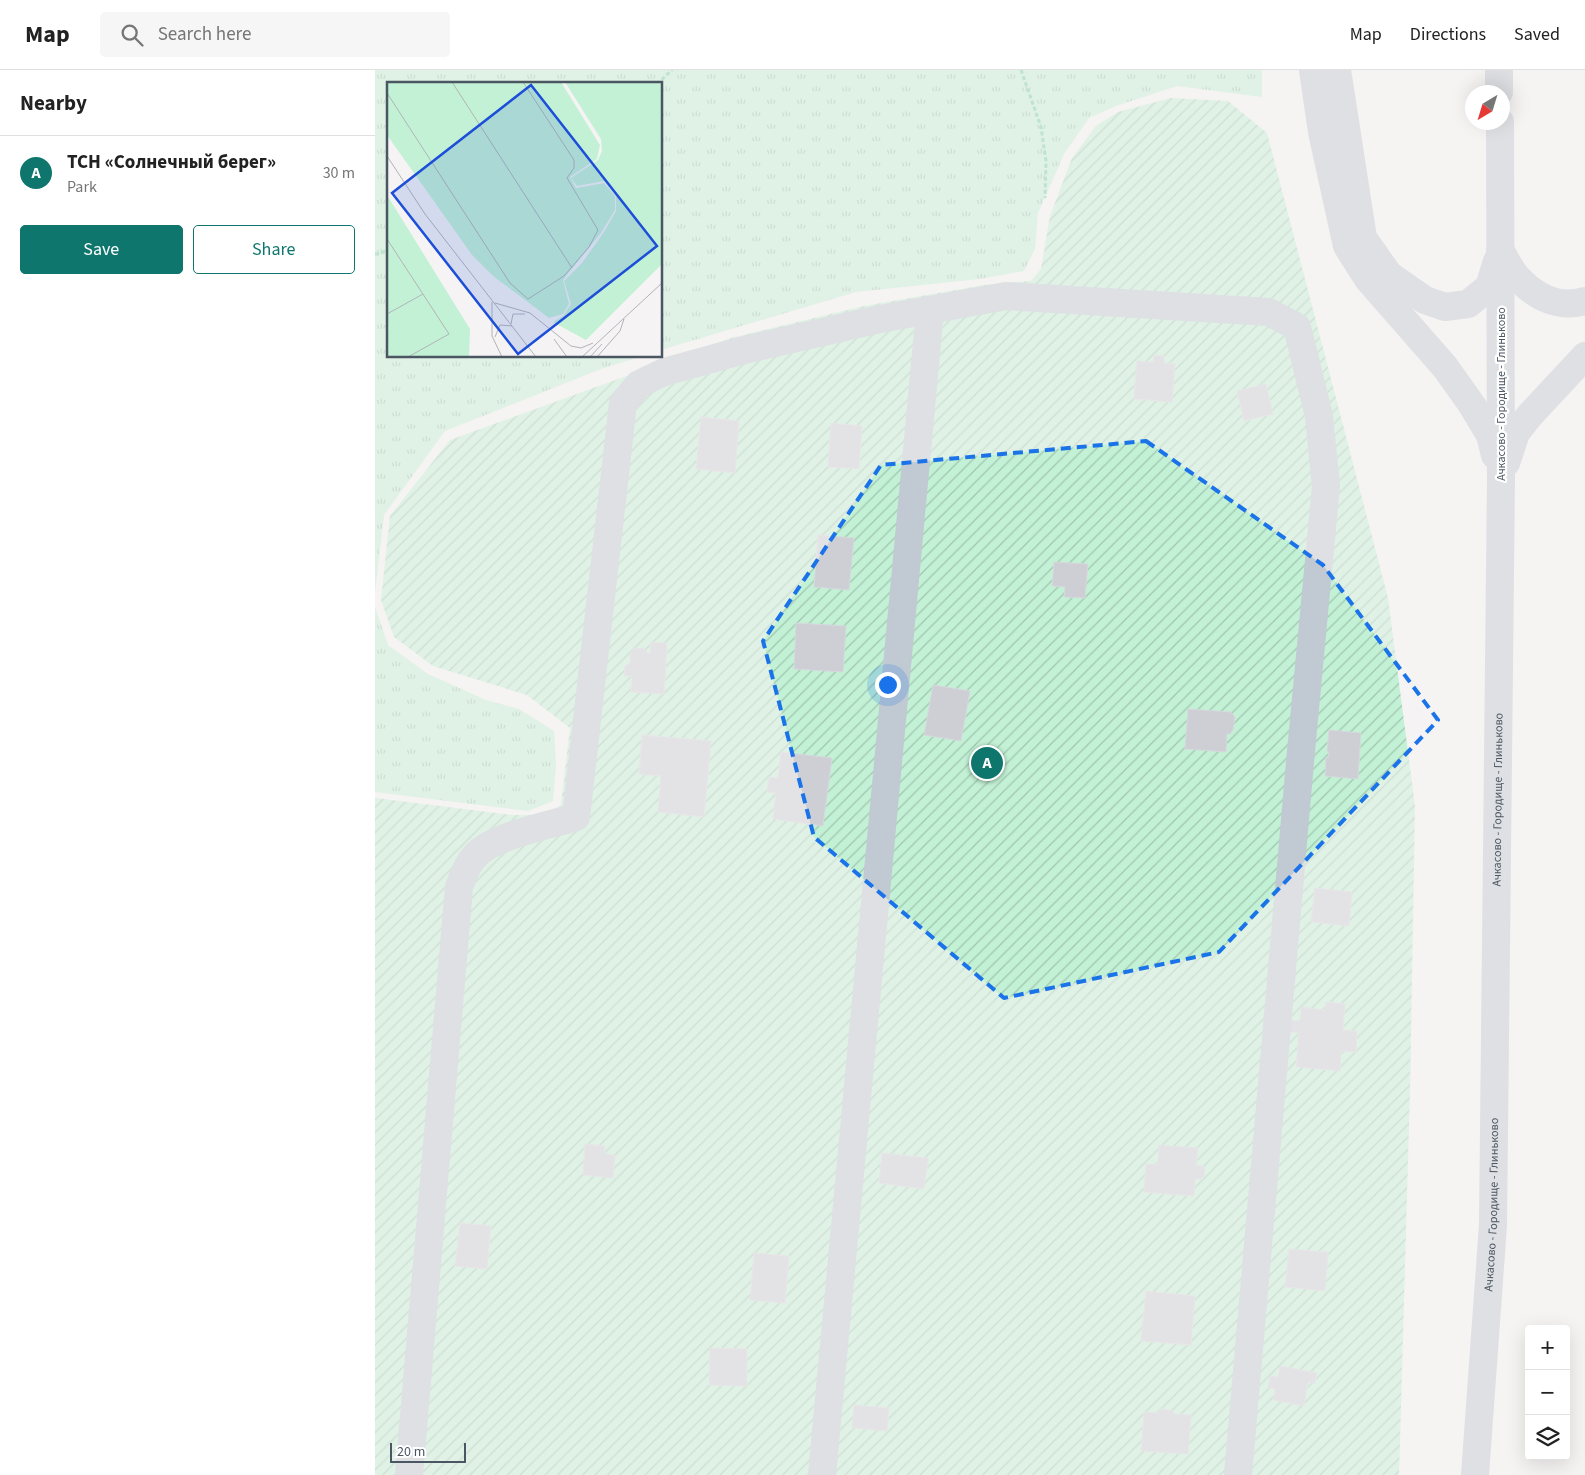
<!DOCTYPE html>
<meta charset="utf-8">
<style>
:root{--surface:#fff;--page:#f6f6f6;--text:#222;--muted:#767676;--line:#e0e0e0;--accent:#0f766e}
body{margin:0;font-family:"Source Sans 3",sans-serif;background:var(--page);color:var(--text)}
.controls{position:absolute;right:15px;bottom:15px;display:grid;overflow:hidden;border-radius:5px;box-shadow:0 5px 20px #0002}
.controls button{width:45px;height:45px;display:grid;place-items:center;padding:0;border:0;border-bottom:1px solid var(--line);background:var(--surface);color:var(--text);font:25px sans-serif}
.compass{position:absolute;left:1090px;top:15px;width:45px;height:45px;border-radius:50%;background:var(--surface);box-shadow:0 5px 20px #0002;rotate:218deg}
.scale{position:absolute;left:15px;bottom:12px;width:76px;box-sizing:border-box;padding-left:5px;border:2px solid #4a5661;border-top:0;font-size:14px;line-height:18px;white-space:nowrap;color:#4a5661;-webkit-text-stroke:4px #fff;paint-order:stroke}
.you{position:absolute;left:512px;top:614px;width:18px;height:18px;margin:-12px;border:4px solid #fff;border-radius:50%;background:#1a73e8;box-shadow:0 0 0 8px #1a73e833}
.badge{display:grid;place-items:center;width:32px;height:32px;border-radius:50%;background:var(--accent);color:#fff;font-size:16px;font-weight:700}
.pin{position:absolute;translate:-50% -50%;border:2px solid #fff;box-shadow:0 1px 5px #0006}
.list{margin:0;padding:0;list-style:none}
h2{display:flex;justify-content:space-between;align-items:center;height:65px;margin:0;padding:0 20px;font-size:21px}
h2 small{font-size:16px;font-weight:400;color:var(--muted)}
.list li{display:grid;grid-template-columns:32px 1fr auto;gap:15px;align-items:center;box-sizing:border-box;height:75px;padding:0 20px;border-top:1px solid var(--line)}
.list b{display:block;font-size:19px;white-space:nowrap}
.list p{margin:0;font-size:16px;white-space:nowrap;color:var(--muted)}
.list em{font-size:16px;font-style:normal;color:var(--muted)}
.actions{display:flex;gap:10px;padding:15px 20px}
.actions a{flex:1;padding:11px 0;border:1px solid var(--accent);border-radius:5px;text-align:center;font-size:18px;color:var(--accent)}
.actions .main{background:var(--accent);color:#fff}
.icon{flex:none;width:28px;height:28px;fill:none;stroke:currentColor;stroke-width:2;stroke-linecap:round;stroke-linejoin:round}
.map{position:relative;flex:none;width:1210px;height:1405px;overflow:hidden}
header{display:flex;align-items:center;gap:30px;box-sizing:border-box;height:70px;padding:0 25px;background:var(--surface);border-bottom:1px solid var(--line)}
header strong{font-size:24px}
nav{display:flex;gap:28px;margin-inline-start:auto;font-size:18px}
.search{width:350px;height:45px;background:var(--page);display:flex;align-items:center;gap:12px;box-sizing:border-box;padding:0 18px;border-radius:5px;color:var(--muted);font-size:19px}
main{display:flex}
aside{flex:1;background:var(--surface)}
.map>svg:first-child{display:block}
.grass{fill:url(#grass-tufts)}
.garden{fill:url(#garden-furrows)}
.building{fill:#cdcfd5;stroke:#d7d9de}
.lines{fill:none;stroke-linecap:round;stroke-linejoin:round}
.path{stroke:#7ad0a6;stroke-width:3;stroke-dasharray:4 2.5;stroke-linecap:butt}
.minor{stroke:#c1cad2;stroke-width:28}
.marked{fill:none;stroke:#1a73e8;stroke-width:4;stroke-dasharray:10 6;stroke-linejoin:round}
.labels{text-anchor:middle;dominant-baseline:central;stroke-width:4.5;stroke-linejoin:round;paint-order:stroke}
.street-label{font-size:12px;fill:#4a5661;stroke:#fff}
.inset-road{fill:none;stroke:#b1b4b9;stroke-width:1}
.view{fill:#1d4ed8;fill-opacity:0.15;stroke:#1d4ed8;stroke-width:2.5}
.inset-edge{fill:none;stroke:#4a5661;stroke-width:2.5}
</style>
<header>
<strong>Map</strong>
<div class="search"><svg class="icon" aria-label="search" viewBox="0 0 24 24"><circle cx="10" cy="10" r="6"/><path d="M15 15l6 6"/></svg>Search here</div>
<nav><a>Map</a><a>Directions</a><a>Saved</a></nav>
</header>
<main>
<aside>
<h2>Nearby<small></small></h2>
<ul class="list">
<li><span class="badge">A</span><div><b>ТСН «Солнечный берег»</b><p>Park</p></div><em>30 m</em></li>
</ul>
<div class="actions"><a class="main">Save</a><a>Share</a></div>
</aside>
<div class="map">
<svg width="1210" height="1405" viewBox="0 0 1210 1405">
<defs>
<pattern id="grass-tufts" width="24" height="20" patternUnits="userSpaceOnUse" patternTransform="scale(1.25)"><rect width="24" height="20" fill="#c3f1d5"/><path d="M3 7l-1-3M5 7V3M7 7l1-3M15 17l-1-3M17 17v-4M19 17l1-3" fill="none" stroke="#a0c6b0"/></pattern>
<pattern id="garden-furrows" width="10" height="10" patternUnits="userSpaceOnUse" patternTransform="scale(1.25)"><rect width="10" height="10" fill="#c3f1d5"/><path d="M-1 1l2-2M0 10L10 0M9 11l2-2" fill="none" stroke="#a0c6b0"/></pattern>
</defs>
<rect width="100%" height="100%" fill="#f5f3f3"/>
<g class="grass">
<path d="M 0,0 L 887,0 L 887,27 L 802,16 L 741,36 L 714,48 L 689,84 L 663,143 L 660,179 L 649,201 L 604,209 L 481,222 L 286,280 L 286,14 L 14,14 L 14,286 L 267,286 L 226,299 L 70,361 L 9,445 L 0,523 Z"/>
<path d="M 0,537 L 13,575 L 53,604 L 111,630 L 144,639 L 179,661 L 181,695 L 178,731 L 153,741 L 0,722 Z"/>
</g>
<path class="garden" d="M 796,28 L 853,31 L 892,63 L 1013,528 L 1040,736 L 1035,1021 L 1024,1405 L 0,1405 L 0,728 L 137,745 L 172,745 L 180,741 L 186,734 L 195,658 L 152,625 L 58,596 L 19,567 L 6,530 L 15,446 L 75,370 L 356,268 L 489,236 L 609,215 L 656,211 L 666,199 L 675,146 L 697,88 L 721,56 L 743,42 Z"/>
<g class="building">
<path d="M 779,285 L 789,286 L 789,293 L 800,294 L 797,332 L 759,329 L 762,291 L 778,292 Z"/>
<path d="M 891,314 L 898,344 L 869,351 L 862,321 Z"/>
<path d="M 326,347 L 364,351 L 360,403 L 321,399 Z"/>
<path d="M 456,353 L 487,356 L 484,399 L 453,397 Z"/>
<path d="M 443,465 L 479,468 L 474,520 L 439,517 Z"/>
<path d="M 679,492 L 713,494 L 710,528 L 689,527 L 690,517 L 677,516 Z"/>
<path d="M 421,553 L 471,556 L 468,602 L 419,599 Z"/>
<path d="M 275,572 L 292,573 L 289,624 L 256,622 L 257,606 L 249,606 L 250,596 L 255,593 L 255,584 L 259,578 L 268,578 L 272,583 L 275,583 Z"/>
<path d="M 558,615 L 595,621 L 586,671 L 549,665 Z"/>
<path d="M 813,639 L 856,642 L 860,647 L 858,660 L 855,664 L 852,664 L 851,682 L 810,679 Z"/>
<path d="M 954,660 L 986,663 L 983,709 L 950,706 L 951,687 L 953,688 L 954,682 L 952,681 Z"/>
<path d="M 267,665 L 336,671 L 329,747 L 283,742 L 286,706 L 264,704 Z"/>
<path d="M 406,682 L 457,688 L 448,756 L 398,749 L 401,723 L 392,722 L 394,707 L 403,708 Z"/>
<path d="M 940,818 L 977,822 L 974,856 L 936,852 Z"/>
<path d="M 951,932 L 970,934 L 968,960 L 982,961 L 981,982 L 966,981 L 965,1001 L 921,997 L 924,963 L 914,962 L 915,950 L 925,951 L 926,937 L 950,940 Z"/>
<path d="M 210,1074 L 230,1076 L 229,1084 L 240,1085 L 238,1108 L 208,1105 Z"/>
<path d="M 784,1075 L 823,1078 L 821,1095 L 827,1096 L 830,1098 L 829,1106 L 826,1109 L 820,1109 L 819,1126 L 769,1122 L 771,1094 L 783,1094 Z"/>
<path d="M 507,1083 L 553,1088 L 549,1119 L 504,1113 Z"/>
<path d="M 85,1153 L 116,1156 L 112,1199 L 80,1196 Z"/>
<path d="M 914,1179 L 953,1182 L 950,1221 L 910,1217 Z"/>
<path d="M 379,1183 L 414,1186 L 410,1233 L 375,1230 Z"/>
<path d="M 771,1221 L 820,1226 L 816,1275 L 766,1271 Z"/>
<path d="M 335,1278 L 372,1279 L 372,1316 L 334,1315 Z"/>
<path d="M 905,1296 L 942,1303 L 940,1313 L 933,1312 L 929,1336 L 898,1330 L 900,1319 L 893,1318 L 895,1306 L 903,1307 Z"/>
<path d="M 479,1335 L 514,1338 L 512,1361 L 477,1358 Z"/>
<path d="M 786,1339 L 797,1340 L 800,1344 L 816,1345 L 813,1384 L 766,1381 L 769,1342 L 784,1343 Z"/>
</g>
<g class="lines">
<g class="path">
<path d="M 646,0 L 666,57 L 671,91 L 670,128"/>
<path d="M 282,14 L 297,0"/>
<path d="M 0,184 L 5,184 L 14,178"/>
</g>
<g class="minor">
<path d="M 938,0 L 947,62 L 972,176 L 993,209 L 1070,297 L 1097,335 L 1115,365 L 1120,385"/>
<path d="M 962,0 L 988,168 L 1014,205 L 1050,230 L 1070,237 L 1093,234 L 1114,217 L 1122,191"/>
<path d="M 1124,0 L 1124,22"/>
<path d="M 1125,180 C 1130,188 1135,199 1141,206 C 1159,226 1183,239 1210,231"/>
<path d="M 1131,393 L 1141,363 L 1155,345 L 1210,286"/>
<path d="M 34,1405 L 84,817 C 89,804 93,792 103,783 C 122,765 175,755 201,747 L 248,333 L 264,314 L 289,302 L 373,279 L 505,249 L 631,226 L 894,242 L 922,257 L 944,346 L 951,416 L 925,692 L 863,1405"/>
<path d="M 447,1405 L 555,240"/>
<path id="s1" d="M 1100,1405 L 1118,1155 L 1126,408 L 1125,52"/>
</g>
</g>
<path d="M0 0H1210V1405H0ZM 771,371 L 948,495 L 1063,650 L 844,882 L 629,928 L 439,767 L 388,571 L 506,395 Z" fill="#f5f3f3" fill-opacity=".55" fill-rule="evenodd"/>
<path class="marked" d="M 771,371 L 948,495 L 1063,650 L 844,882 L 629,928 L 439,767 L 388,571 L 506,395 Z"/>
<g class="labels">
<g class="street-label">
<text transform="translate(1126 324) rotate(-90)">Ачкасово - Городище - Глиньково</text>
<text stroke="none"><textPath href="#s1" startOffset="676">Ачкасово - Городище - Глиньково</textPath></text>
<text stroke="none"><textPath href="#s1" startOffset="271">Ачкасово - Городище - Глиньково</textPath></text>
</g>
</g>
<g transform="translate(12 12)">
<rect width="275" height="275" fill="#f5f3f3"/>
<path d="M 178,0 L 275,0 L 275,182 L 199,258 L 166,240 L 176,234 L 184,222 L 177,199 L 195,181 L 217,150 L 229,129 L 229,114 L 217,99 L 190,104 L 184,96 L 211,78 L 215,69 L 214,57 Z" fill="#c3f1d5"/>
<path d="M 0,0 L 174,0 L 213,63 L 210,77 L 183,95 L 189,106 L 217,101 L 228,114 L 228,128 L 214,151 L 176,198 L 182,222 L 176,232 L 162,236 L 106,194 L 85,173 L 0,53 ZM 0,113 L 83,247 L 82,275 L 0,275 Z" fill="#c3f1d5"/>
<path class="inset-road" d="M 65,0 L 185,186M 0,11 L 123,201 L 141,217 L 177,194 L 202,165 L 211,148 L 180,96 L 187,86 L 187,78 L 136,0M 0,74 L 38,132 L 149,275M 0,157 L 62,252 L 21,275M 105,220 L 105,254 L 115,275M 108,221 L 143,231 L 184,264 L 194,266 L 206,261M 0,232 L 36,212M 124,242 L 126,232 L 138,232M 108,255 L 113,243 L 125,244M 167,257 L 180,275M 195,275 L 275,201M 203,275 L 215,262M 210,275 L 233,249 L 237,237"/>
<path class="view" d="M 144,3 L 270,164 L 131,272 L 5,111 Z"/>
<rect width="275" height="275" class="inset-edge"/>
</g>
</svg>
<div class="controls">
<button>+</button>
<button>−</button>
<button><svg class="icon" aria-label="layers" viewBox="0 0 24 24"><path d="M12 4l9 5-9 5-9-5zM3 14l9 5 9-5"/></svg></button>
</div>
<svg class="compass" viewBox="-18 -18 36 36"><path d="M0-13l5 13h-10z" fill="#e53935"/><path d="M0 13l5-13h-10z" fill="#767676"/></svg>
<div class="scale">20 m</div>
<div class="you"></div>
<div class="pin badge" style="left:612px;top:693px">A</div>
</div>
</main>
